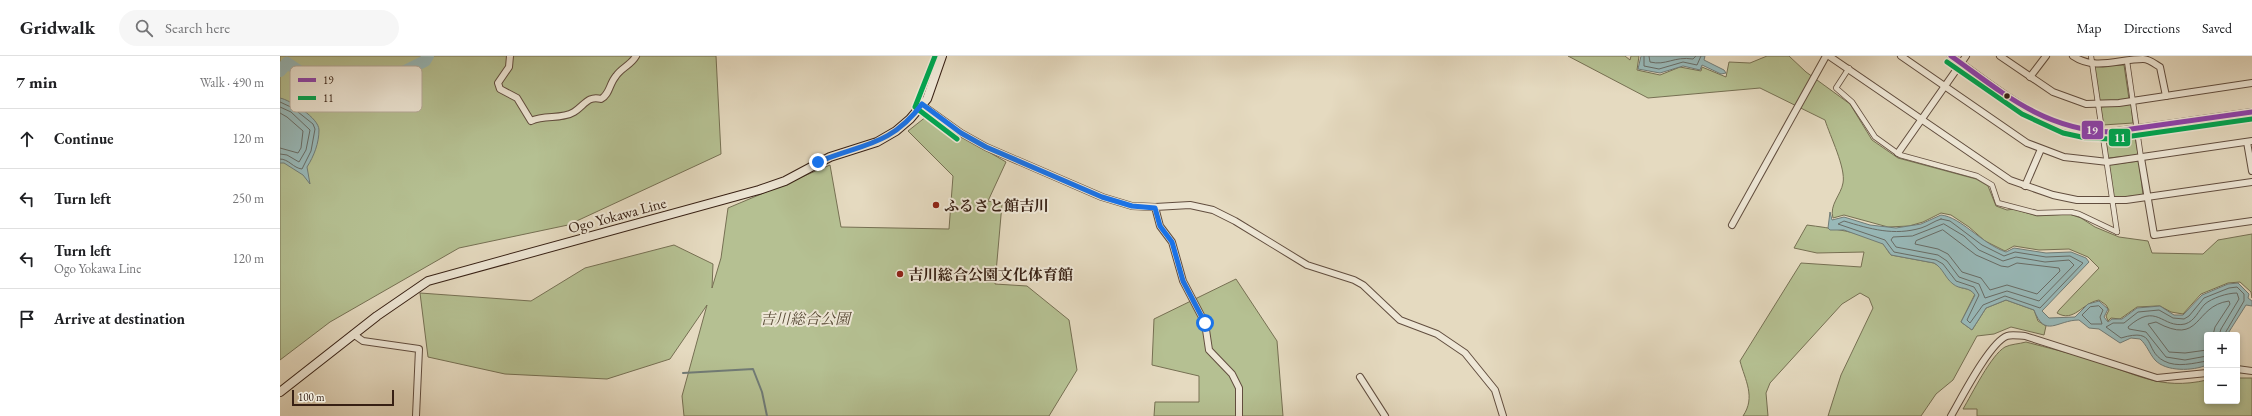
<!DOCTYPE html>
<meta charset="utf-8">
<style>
:root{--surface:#fff;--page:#f6f6f6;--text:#202124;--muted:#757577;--line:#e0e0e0}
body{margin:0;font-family:"EB Garamond","Noto Serif JP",serif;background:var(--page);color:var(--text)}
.controls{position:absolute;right:12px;bottom:12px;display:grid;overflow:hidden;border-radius:4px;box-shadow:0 2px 6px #0003}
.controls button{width:36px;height:36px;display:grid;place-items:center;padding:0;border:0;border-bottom:1px solid var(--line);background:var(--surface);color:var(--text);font:20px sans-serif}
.scale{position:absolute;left:12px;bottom:10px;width:102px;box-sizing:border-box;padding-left:4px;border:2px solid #372014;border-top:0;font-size:11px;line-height:14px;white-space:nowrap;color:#372014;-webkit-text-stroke:3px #eee7d6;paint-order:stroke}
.stop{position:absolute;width:12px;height:12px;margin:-9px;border:3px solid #1a73e8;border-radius:50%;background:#fff}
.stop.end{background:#1a73e8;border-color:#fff;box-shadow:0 1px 4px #0008}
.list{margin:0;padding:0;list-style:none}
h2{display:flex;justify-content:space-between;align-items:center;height:52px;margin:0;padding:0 16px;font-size:17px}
h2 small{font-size:13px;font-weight:400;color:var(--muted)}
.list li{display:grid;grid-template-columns:26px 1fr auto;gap:12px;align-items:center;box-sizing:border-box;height:60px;padding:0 16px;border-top:1px solid var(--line)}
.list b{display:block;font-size:15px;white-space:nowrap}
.list p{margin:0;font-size:13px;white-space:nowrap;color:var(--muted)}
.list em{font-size:13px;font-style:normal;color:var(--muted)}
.icon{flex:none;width:22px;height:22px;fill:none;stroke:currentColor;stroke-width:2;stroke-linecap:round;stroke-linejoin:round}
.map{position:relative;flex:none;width:1972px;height:360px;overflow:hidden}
header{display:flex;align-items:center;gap:24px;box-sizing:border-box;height:56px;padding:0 20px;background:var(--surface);border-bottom:1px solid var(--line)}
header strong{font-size:19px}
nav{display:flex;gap:22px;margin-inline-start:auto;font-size:14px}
.search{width:280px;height:36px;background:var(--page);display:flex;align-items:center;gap:10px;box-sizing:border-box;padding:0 14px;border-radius:22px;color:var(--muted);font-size:15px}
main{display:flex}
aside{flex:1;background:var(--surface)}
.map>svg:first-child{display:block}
.green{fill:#b5c092;stroke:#767053}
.water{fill:#98b9b9;stroke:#717c77}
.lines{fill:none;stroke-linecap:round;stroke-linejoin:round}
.shore{stroke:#686c66;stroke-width:1}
.stream{stroke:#717c77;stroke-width:2}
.river{stroke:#98b9b9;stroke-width:12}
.pedestrian-casing{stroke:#624e3f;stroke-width:6}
.minor-casing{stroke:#624e3f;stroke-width:8}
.tertiary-casing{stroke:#624e3f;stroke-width:8}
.secondary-casing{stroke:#372014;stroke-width:10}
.pedestrian{stroke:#eee7d6;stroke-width:4.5}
.minor{stroke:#eee7d6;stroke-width:6}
.tertiary{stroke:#eee7d6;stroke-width:7}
.secondary{stroke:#eee7d6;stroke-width:8}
.bus-1-casing{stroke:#eee7d6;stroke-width:8}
.bus-2-casing{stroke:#eee7d6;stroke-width:8}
.bus-1{stroke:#8e44ad;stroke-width:5}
.bus-2{stroke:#00a651;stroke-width:5}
.route{stroke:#1a73e8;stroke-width:5}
.bus-dot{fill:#372014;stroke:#eee7d6;stroke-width:1.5}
.poi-dot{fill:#8f2418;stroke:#eee7d6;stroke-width:1.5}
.labels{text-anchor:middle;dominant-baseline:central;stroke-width:4;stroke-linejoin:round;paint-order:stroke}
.poi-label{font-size:15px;font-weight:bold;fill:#372014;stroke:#eee7d6;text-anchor:start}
.street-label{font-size:15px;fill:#372014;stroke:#eee7d6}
.park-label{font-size:15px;font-style:italic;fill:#564834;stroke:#eee7d6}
.key{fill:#eee7d6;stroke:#b7ab9c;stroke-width:1}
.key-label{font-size:11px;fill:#372014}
.line-badge{stroke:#eee7d6;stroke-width:1.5}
.badge-label{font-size:11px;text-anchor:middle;font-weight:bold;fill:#fff}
</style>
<header>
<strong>Gridwalk</strong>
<div class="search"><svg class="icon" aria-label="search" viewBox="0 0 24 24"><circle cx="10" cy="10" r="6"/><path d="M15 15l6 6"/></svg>Search here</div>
<nav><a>Map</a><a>Directions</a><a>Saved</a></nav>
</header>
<main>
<aside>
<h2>7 min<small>Walk · 490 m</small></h2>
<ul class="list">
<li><svg class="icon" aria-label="ahead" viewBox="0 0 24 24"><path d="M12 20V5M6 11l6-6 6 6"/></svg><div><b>Continue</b></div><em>120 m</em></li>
<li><svg class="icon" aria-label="left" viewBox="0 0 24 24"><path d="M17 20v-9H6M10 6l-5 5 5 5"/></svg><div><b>Turn left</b></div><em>250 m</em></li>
<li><svg class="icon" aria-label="left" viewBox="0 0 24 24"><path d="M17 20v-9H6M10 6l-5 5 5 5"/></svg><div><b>Turn left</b><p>Ogo Yokawa Line</p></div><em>120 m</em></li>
<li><svg class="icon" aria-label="arrive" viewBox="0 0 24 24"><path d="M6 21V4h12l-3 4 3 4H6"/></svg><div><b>Arrive at destination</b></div></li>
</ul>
</aside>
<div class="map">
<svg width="1972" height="360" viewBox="0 0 1972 360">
<rect width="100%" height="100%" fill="#e5dac0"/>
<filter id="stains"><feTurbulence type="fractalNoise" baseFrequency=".005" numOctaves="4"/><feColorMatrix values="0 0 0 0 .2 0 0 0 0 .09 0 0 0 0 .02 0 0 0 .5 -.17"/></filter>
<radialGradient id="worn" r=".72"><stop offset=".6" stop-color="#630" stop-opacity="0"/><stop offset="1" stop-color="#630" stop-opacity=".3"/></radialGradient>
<g class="green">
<path d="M 0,0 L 436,0 L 441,98 L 288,169 L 179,192 L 50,266 L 0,304 Z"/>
<path d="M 1288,0 L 1345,0 L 1350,4 L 1351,0 L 1359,0 L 1357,14 L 1380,19 L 1400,11 L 1421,15 L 1422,11 L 1446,21 L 1449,6 L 1470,7 L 1487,0 L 1509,0 L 1526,16 L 1570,48 L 1592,84 L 1618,102 L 1696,123 L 1708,130 L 1716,150 L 1727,154 L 1734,153 L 1757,160 L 1789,158 L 1801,162 L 1815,171 L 1839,181 L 1868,185 L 1872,197 L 1923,198 L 1938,184 L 1972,178 L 1972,242 L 1971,236 L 1960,226 L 1948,227 L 1921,238 L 1903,258 L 1891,256 L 1880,250 L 1877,250 L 1857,251 L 1840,263 L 1831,262 L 1828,265 L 1826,260 L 1829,254 L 1826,249 L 1819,244 C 1802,247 1794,267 1777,257 L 1779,254 L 1819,212 L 1808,201 L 1789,193 L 1759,194 L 1734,190 L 1725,195 L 1705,185 L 1689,171 L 1671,159 L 1661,157 L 1643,166 L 1629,170 L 1608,171 L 1564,159 L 1553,162 C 1549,149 1561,139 1563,127 C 1566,112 1550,80 1545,64 L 1480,32 L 1368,42 Z"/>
<path d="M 1844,9 L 1849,43 L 1819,47 L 1814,10 Z"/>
<path d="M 1851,48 L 1853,67 L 1823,69 L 1820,51 Z"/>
<path d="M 647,60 L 726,106 L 708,145 L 722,148 L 715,228 L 747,230 L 789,264 L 797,314 L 769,360 L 404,360 L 402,340 L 427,249 L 390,303 L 327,323 L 225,318 L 148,301 L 140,237 L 251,245 L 305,212 L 394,189 L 433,208 L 432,232 L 441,202 L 448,152 L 550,109 L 561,171 L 669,173 L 673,120 L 628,75 Z"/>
<path d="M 1855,81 L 1858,99 L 1828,102 L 1826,85 Z"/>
<path d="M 1859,105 L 1863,139 L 1832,142 L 1828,109 Z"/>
<path d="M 1527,169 C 1549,172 1582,176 1602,187 C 1605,189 1608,196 1611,199 L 1654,207 C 1664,212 1668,223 1676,229 C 1682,234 1690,231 1695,238 L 1681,266 L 1692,274 L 1706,252 L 1726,244 L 1754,254 L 1758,265 L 1766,270 L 1764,279 L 1731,271 L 1714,278 L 1697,280 L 1673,324 L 1656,338 L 1641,360 L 1548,360 L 1561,319 L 1593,252 L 1589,242 L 1580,237 L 1562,248 L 1490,327 L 1486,337 L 1488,360 L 1463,360 C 1476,341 1465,324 1460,305 L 1521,207 L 1581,211 L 1584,196 L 1537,197 L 1514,192 Z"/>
<path d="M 956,223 L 997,285 L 1003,360 L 874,360 L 875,346 L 919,346 L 919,320 L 872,309 L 874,263 Z"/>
<path d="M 1746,286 C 1768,292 1790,297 1812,304 C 1855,317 1879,335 1927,324 L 1927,345 L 1957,345 L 1957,322 L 1972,322 L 1972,360 L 1697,360 L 1697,353 L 1683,353 C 1692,338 1711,299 1725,291 C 1731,288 1739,288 1746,286 Z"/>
</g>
<g class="water">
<path d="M 1361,0 L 1425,0 L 1424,4 L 1444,14 L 1446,17 L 1441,18 L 1422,9 L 1420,14 L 1403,10 L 1380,17 L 1358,13 Z"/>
<path d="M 0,42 C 10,44 39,62 39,74 C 39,87 34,100 27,111 L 30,128 L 23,119 L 4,107 L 0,107 Z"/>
<path d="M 1550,156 L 1552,164 L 1564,161 L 1590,169 L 1616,172 L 1641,168 L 1661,159 C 1681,161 1702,188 1726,196 L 1734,192 L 1766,197 L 1791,196 L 1806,202 L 1809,206 L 1762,255 L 1769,262 L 1795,261 L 1808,248 L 1819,245 L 1828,253 L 1824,261 L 1828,266 L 1832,263 L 1842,263 L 1857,252 L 1880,250 L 1894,259 L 1903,259 L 1922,239 L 1948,228 L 1958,227 L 1969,238 L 1968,242 L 1972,245 L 1972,250 L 1966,249 L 1947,279 L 1927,279 L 1927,309 C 1913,315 1886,316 1875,304 C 1869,297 1867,289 1860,283 L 1851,282 L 1840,287 L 1819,273 L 1809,272 L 1799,264 C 1777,264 1765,283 1754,254 L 1726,244 L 1706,252 L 1692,274 L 1681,266 L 1695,239 C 1689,230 1680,234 1673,228 C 1665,222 1663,212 1654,207 L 1611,199 L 1603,188 L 1564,174 L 1550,174 L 1548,172 Z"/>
</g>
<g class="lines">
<g class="shore">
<path d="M 1364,0 L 1364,10 L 1379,13 L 1403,6 L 1417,9 L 1421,0"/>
<path d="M 1369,0 L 1370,6 C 1386,10 1394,0 1413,3 L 1416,0"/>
<path d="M 0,46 L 13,52 L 33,68 L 35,73 L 31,95 L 22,113 C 13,112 9,103 0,103"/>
<path d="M 0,51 L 11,56 L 30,74 L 26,94 L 19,106 L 7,99 L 0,98"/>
<path d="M 0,57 L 7,61 L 23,75 L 21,92 L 18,97 L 0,92"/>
<path d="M 1661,163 L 1670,165 L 1702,189 L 1724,200 L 1735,196 L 1766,201 L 1790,200 L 1803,207 L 1760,252 L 1725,240 L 1703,249 L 1690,267 L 1687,264 L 1699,239 L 1694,231 L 1676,225 L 1663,208 L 1656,204 L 1614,196 L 1605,184 L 1558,168 L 1564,165 C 1590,173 1614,180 1641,172 C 1648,170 1654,165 1661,163 Z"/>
<path d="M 1664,168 L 1684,180 L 1699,194 L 1723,205 L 1736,201 L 1765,206 L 1789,204 L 1794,209 L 1759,245 L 1727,235 L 1705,242 L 1699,228 L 1679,221 L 1667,205 L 1658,199 L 1616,191 L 1611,184 L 1613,181 L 1632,180 Z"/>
<path d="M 1663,174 L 1696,199 L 1721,210 L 1728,211 L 1737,207 L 1779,212 L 1780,215 L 1757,238 L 1727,229 L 1710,234 L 1701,222 L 1682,216 L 1668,198 L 1658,193 L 1635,188 L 1636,185 Z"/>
<path d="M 1819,250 L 1823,254 L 1820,261 L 1822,268 L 1811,268 L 1802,259 L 1810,251 Z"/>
<path d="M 1927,294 L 1905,297 L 1889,296 L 1868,268 L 1876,266 C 1922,291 1913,250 1949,245 L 1950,248 L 1935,271 L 1933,279"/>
<path d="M 1927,300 L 1905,304 L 1886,301 L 1866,276 L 1849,273 L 1848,271 C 1877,245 1882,273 1905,268 C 1915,265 1918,255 1925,248 C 1932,242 1947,237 1957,237 L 1959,243 L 1941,273 L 1939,279"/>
<path d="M 1927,305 C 1914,307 1897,312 1884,305 C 1863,294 1878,271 1841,282 L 1826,271 L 1833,267 L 1844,267 L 1858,256 L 1879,254 L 1893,262 L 1904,263 L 1909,260 L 1924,242 L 1949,232 L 1957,231 L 1964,238 L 1964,245 L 1944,279"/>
</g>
<path class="stream" d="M 403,317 L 473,313 L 482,336 L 487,360"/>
<path class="river" d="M 0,15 L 7,7 L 63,44 L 67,44 L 145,5 L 148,0"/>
<defs>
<g id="pedestrian">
<path d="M 1811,0 L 1837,176"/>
<path d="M 1847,5 L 1861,102"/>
<path d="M 1569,12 L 1556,32 L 1572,46 L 1595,81 L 1620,99 L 1697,120 L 1712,129 L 1718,147 L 1757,157 L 1791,156 L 1799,158 L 1837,176"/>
</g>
<g id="minor">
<path d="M 230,0 L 229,11 L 218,27 L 220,33 L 237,42 L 251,65 C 265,58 281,64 294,56 C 304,50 308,39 321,43 C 330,38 329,28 336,20 C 341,12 351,9 356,0"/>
<path d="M 1549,0 L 1730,124 L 1773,139 L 1797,144 L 1846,144 L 1972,126"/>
<path d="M 1621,0 L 1747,87 L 1784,101 L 1828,106 L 1972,85"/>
<path d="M 1720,0 L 1773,36 L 1806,48 L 1839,47 L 1972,27"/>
<path d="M 1793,0 C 1815,15 1839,3 1863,3 C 1869,3 1875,8 1880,11 L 1886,40"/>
<path d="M 1750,21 L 1766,0"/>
<path d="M 1967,86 L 1972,115"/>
<path d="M 1618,97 L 1686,0"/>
<path d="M 1861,102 L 1874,179 L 1972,165"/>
<path d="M 1745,130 L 1761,93"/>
<path d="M 1452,169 L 1546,0"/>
<path d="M 73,278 L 83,285 L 139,293 L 136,360"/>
<path d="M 1957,313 L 1972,315"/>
<path d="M 1080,321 L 1105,360"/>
<path d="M 959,360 L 959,332 L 952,318 L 929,294 L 925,267 L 903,225 L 892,186 L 880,170 L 875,151 L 910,149 L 933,154 L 955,165 L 1027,209 L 1074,224 L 1083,229 L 1120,264 L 1157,278 L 1185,297 L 1215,334 L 1223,360"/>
<path d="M 1671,360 C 1681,343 1710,286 1727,280 C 1732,278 1740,280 1745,280 L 1877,322 L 1927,317"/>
</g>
<g id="tertiary">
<path d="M 1671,0 C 1720,34 1768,79 1830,76 L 1972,56"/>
<path d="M 642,49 L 681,77 L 706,91 L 822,141 L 852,150 L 875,151"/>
</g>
<path id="secondary" d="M 0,336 L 97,260 L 148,225 L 479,134 L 505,125 L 550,101 L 597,86 L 616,75 L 630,63 L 647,43 L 662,0"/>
</defs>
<use href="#pedestrian" class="pedestrian-casing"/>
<use href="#minor" class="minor-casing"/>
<use href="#tertiary" class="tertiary-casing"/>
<use href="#secondary" class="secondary-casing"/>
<use href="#pedestrian" class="pedestrian"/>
<use href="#minor" class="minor"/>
<use href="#tertiary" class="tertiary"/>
<use href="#secondary" class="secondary"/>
<defs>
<path id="bus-1" d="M 1671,0 C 1723,37 1763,73 1830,76 L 1972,56"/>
<g id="bus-2">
<path d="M 655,0 L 635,51 L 677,83"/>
<path d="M 1667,6 L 1742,58 L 1783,77 L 1806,82 L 1831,83 L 1972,63"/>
</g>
</defs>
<use href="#bus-1" class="bus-1-casing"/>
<use href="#bus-2" class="bus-2-casing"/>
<use href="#bus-1" class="bus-1"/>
<use href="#bus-2" class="bus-2"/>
</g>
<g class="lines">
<path class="route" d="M 538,106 C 581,88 611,90 642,48 L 681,77 L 706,91 L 822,141 L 852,150 L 875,152 L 880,170 L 892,186 L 903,225 L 925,267"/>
</g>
<circle class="bus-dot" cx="1727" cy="40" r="3.5"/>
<g class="poi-dot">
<circle cx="656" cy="149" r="4"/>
<circle cx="620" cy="218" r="4"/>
</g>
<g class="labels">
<g class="poi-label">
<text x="664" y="149">ふるさと館吉川</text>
<text x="628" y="218">吉川総合公園文化体育館</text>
</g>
<g class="street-label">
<text transform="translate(337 159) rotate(-15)">Ogo Yokawa Line</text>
</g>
<g class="park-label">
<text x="525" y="262">吉川総合公園</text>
</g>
</g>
<rect x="10" y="10" width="132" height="46" rx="6" class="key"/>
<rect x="18" y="22" width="18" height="4" fill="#8e44ad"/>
<rect x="18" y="40" width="18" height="4" fill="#00a651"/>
<g class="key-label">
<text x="43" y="28">19</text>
<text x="43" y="46">11</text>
</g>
<g class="line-badge">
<rect x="1801" y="64" width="23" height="20" rx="4" fill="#8e44ad"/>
<rect x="1828" y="72" width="23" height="19" rx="4" fill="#00a651"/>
</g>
<g class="badge-label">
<text x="1812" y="78">19</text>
<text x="1840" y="86">11</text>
</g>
<rect width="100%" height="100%" filter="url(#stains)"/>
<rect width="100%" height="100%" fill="url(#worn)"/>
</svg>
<div class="controls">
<button>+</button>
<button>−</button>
</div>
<div class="scale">100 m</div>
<div class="stop" style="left:925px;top:267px"></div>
<div class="stop end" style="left:538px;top:106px"></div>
</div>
</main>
